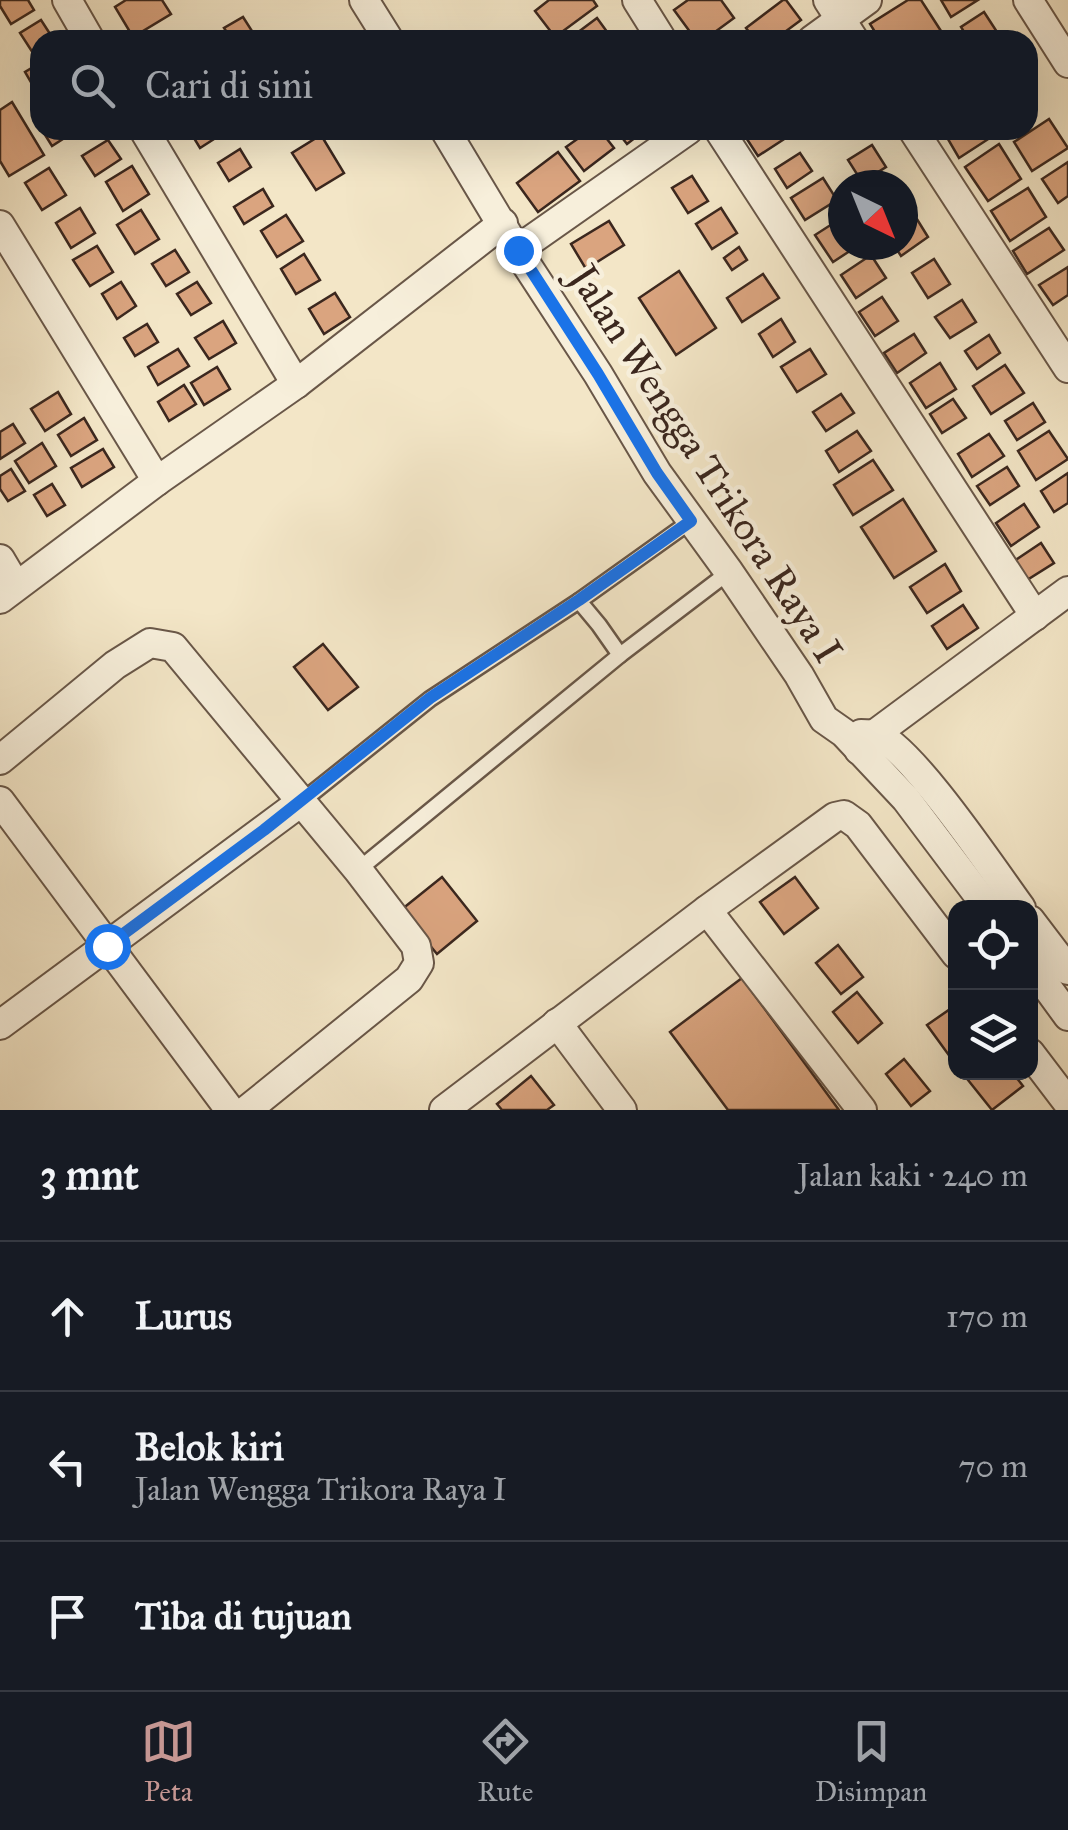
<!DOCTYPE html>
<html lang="id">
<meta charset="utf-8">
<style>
:root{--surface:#171b24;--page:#242831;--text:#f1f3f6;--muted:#9ea1a6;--line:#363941;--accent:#c59692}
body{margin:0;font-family:"IM FELL Great Primer",serif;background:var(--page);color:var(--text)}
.controls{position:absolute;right:30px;bottom:30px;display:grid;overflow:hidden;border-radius:20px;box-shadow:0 10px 40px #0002}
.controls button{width:90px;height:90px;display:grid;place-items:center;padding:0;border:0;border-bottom:2px solid var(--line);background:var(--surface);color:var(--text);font:50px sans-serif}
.compass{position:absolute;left:828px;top:170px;width:90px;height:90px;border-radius:50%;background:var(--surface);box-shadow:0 10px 40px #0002;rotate:137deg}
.stop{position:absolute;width:30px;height:30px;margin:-22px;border:8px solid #1a73e8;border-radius:50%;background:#fff}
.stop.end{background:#1a73e8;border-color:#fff;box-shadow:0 2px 10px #0008}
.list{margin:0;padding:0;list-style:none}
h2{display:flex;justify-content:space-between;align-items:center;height:130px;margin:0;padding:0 40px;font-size:42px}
h2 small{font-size:32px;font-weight:400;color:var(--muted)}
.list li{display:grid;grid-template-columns:65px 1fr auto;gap:30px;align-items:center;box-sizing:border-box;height:150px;padding:0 40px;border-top:2px solid var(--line)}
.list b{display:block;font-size:38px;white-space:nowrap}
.list p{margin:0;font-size:32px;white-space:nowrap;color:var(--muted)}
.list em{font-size:32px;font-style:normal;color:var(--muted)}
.icon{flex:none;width:55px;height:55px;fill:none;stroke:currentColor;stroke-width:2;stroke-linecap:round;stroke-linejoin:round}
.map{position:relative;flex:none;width:1068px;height:1110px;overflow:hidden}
.search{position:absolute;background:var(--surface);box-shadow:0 10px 40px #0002;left:30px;right:30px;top:30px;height:110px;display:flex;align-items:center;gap:25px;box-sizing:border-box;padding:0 35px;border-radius:30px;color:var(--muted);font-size:38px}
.sheet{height:580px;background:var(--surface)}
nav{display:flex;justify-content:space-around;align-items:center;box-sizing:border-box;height:140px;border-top:2px solid var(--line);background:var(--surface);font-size:28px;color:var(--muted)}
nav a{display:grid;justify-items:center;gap:5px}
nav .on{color:var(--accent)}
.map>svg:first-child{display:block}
.building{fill:#daa47f;stroke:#3b271e;stroke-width:2.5}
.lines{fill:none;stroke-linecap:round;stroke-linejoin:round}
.service-casing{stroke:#695748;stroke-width:19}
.minor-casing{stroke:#695748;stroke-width:32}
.service{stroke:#f7efdb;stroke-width:14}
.minor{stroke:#f7efdb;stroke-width:28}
.route{stroke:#1a73e8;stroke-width:12}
.labels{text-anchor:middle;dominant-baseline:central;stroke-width:9;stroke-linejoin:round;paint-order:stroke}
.street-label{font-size:40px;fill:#3b271e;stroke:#f7efdb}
</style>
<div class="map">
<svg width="1068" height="1110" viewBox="0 0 1068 1110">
<rect width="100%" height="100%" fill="#f3e6c7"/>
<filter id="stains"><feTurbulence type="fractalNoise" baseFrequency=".002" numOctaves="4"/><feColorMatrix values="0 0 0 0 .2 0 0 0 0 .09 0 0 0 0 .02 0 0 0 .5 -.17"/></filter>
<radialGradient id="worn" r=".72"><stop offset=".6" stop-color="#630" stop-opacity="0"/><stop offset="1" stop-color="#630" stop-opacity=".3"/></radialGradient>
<g class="building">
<path d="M 0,0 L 28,0 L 34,10 L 11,24 L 0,6 Z"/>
<path d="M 126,0 L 162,0 L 171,14 L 133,37 L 115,7 Z"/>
<path d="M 549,0 L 593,0 L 597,6 L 555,37 L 535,11 Z"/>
<path d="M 688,0 L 721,0 L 734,18 L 704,40 L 696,40 L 674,10 Z"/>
<path d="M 783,0 L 786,0 L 801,20 L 774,40 L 755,40 L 746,28 Z"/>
<path d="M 908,0 L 921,0 L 941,31 L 927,40 L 880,40 L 870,24 Z"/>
<path d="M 941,0 L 978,0 L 951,17 Z"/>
<path d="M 984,12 L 999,35 L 993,40 L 969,40 L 961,27 Z"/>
<path d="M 243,17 L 252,31 L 237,40 L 232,40 L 224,28 Z"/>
<path d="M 597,18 L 613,40 L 570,40 L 569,39 Z"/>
<path d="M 41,20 L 54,40 L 40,40 L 40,49 L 33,53 L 20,33 Z"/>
<path d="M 40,63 L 40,88 L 36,91 L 25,72 Z"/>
<path d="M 12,102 L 44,155 L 9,176 L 0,161 L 0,110 Z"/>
<path d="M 1049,119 L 1068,148 L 1032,171 L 1014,142 Z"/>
<path d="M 42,130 L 66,130 L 69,135 L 52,146 Z"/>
<path d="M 189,130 L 228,130 L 200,148 Z"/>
<path d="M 590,130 L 600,130 L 614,148 L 584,171 L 566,147 Z"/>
<path d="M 616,130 L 645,130 L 627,144 Z"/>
<path d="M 741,130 L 798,130 L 758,156 Z"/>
<path d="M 952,130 L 989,130 L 993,136 L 959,158 L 945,134 Z"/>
<path d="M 321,135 L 344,173 L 316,190 L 292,153 Z"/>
<path d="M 108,140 L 121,159 L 95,176 L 82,156 Z"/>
<path d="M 999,144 L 1021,179 L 988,201 L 965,167 Z"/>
<path d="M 872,145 L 886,167 L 862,182 L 848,160 Z"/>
<path d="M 240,149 L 251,167 L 229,181 L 218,163 Z"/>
<path d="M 558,152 L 580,181 L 538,212 L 517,183 Z"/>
<path d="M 800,153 L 812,171 L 787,188 L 775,169 Z"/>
<path d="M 1068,162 L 1068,196 L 1058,203 L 1042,179 Z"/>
<path d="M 132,166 L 149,194 L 123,211 L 106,182 Z"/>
<path d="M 49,168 L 66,195 L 42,210 L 25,183 Z"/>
<path d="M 692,176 L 708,201 L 688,213 L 672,188 Z"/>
<path d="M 823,178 L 837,200 L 805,220 L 791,198 Z"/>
<path d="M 1028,188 L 1046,217 L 1010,241 L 991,211 Z"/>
<path d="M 263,189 L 273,206 L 244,224 L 234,207 Z"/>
<path d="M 80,208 L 95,233 L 71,248 L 56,223 Z"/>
<path d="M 721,208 L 737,233 L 712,249 L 696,224 Z"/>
<path d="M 141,210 L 159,239 L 135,254 L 117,225 Z"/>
<path d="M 286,215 L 303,241 L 277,257 L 261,231 Z"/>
<path d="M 915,216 L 928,237 L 901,256 L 894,245 L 903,245 L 903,224 Z"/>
<path d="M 843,217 L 843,245 L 859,245 L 833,262 L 815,235 Z"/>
<path d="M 609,221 L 624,245 L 586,269 L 571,244 Z"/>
<path d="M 1049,228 L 1064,250 L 1027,274 L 1013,251 Z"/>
<path d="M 97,246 L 113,272 L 90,286 L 73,260 Z"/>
<path d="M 739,247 L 747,260 L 732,270 L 724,258 Z"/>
<path d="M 175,250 L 189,272 L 166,286 L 152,264 Z"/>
<path d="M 304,254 L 320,280 L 296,294 L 281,269 Z"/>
<path d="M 871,255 L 886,278 L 856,298 L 841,275 Z"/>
<path d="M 934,259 L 950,284 L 928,298 L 912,273 Z"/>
<path d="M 1068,267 L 1068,295 L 1053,305 L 1039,285 Z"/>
<path d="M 679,271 L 716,328 L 676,355 L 639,298 Z"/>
<path d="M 763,274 L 779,298 L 742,322 L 727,298 Z"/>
<path d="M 121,282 L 136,306 L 117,319 L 102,294 Z"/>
<path d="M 197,282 L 211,303 L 191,315 L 177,294 Z"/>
<path d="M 335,293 L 350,317 L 324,334 L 309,309 Z"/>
<path d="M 882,297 L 898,321 L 875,336 L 859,312 Z"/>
<path d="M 962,300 L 976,322 L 950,338 L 935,317 Z"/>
<path d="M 781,319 L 795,342 L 773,357 L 759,334 Z"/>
<path d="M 223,321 L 236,343 L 209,359 L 195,338 Z"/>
<path d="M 147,324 L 158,342 L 135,356 L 124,338 Z"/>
<path d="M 914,334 L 926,353 L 897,373 L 884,353 Z"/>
<path d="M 989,335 L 1000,353 L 977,369 L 965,351 Z"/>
<path d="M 178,349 L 189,366 L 158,385 L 148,367 Z"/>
<path d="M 810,349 L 826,374 L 797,392 L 781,367 Z"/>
<path d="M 940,363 L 956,389 L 926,408 L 910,383 Z"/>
<path d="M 1005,365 L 1024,393 L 991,414 L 973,386 Z"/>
<path d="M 217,367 L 230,389 L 204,405 L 191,383 Z"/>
<path d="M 184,385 L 196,404 L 169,421 L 158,402 Z"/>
<path d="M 58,392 L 71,414 L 45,431 L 31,409 Z"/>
<path d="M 841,394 L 854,413 L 826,431 L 813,412 Z"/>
<path d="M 953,399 L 966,418 L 942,433 L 930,414 Z"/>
<path d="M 1033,403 L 1045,422 L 1017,440 L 1005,421 Z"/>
<path d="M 84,418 L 97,440 L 71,456 L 58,435 Z"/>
<path d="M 13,424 L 25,443 L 0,459 L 0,432 Z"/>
<path d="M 857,431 L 871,451 L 839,472 L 826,451 Z"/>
<path d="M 1049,431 L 1068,459 L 1036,480 L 1018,451 Z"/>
<path d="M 989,434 L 1004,456 L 972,477 L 958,454 Z"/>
<path d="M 42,443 L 56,466 L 29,483 L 15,461 Z"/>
<path d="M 103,449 L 114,467 L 82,487 L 71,468 Z"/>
<path d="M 873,460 L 893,490 L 853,515 L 834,485 Z"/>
<path d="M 1007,467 L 1019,486 L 990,505 L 977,486 Z"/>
<path d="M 11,469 L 25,491 L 8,501 L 0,489 L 0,476 Z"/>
<path d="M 1068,473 L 1068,503 L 1054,512 L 1041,491 Z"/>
<path d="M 52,484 L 65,505 L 47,516 L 34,495 Z"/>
<path d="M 903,499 L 936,551 L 894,578 L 861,527 Z"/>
<path d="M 1024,504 L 1039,527 L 1011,546 L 996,523 Z"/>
<path d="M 1041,543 L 1054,563 L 1027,580 L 1014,561 Z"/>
<path d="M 945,564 L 961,591 L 927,613 L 910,587 Z"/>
<path d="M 963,605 L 978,628 L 947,649 L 932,626 Z"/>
<path d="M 323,644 L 358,687 L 328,710 L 294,667 Z"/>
<path d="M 442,877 L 477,921 L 437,954 L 401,910 Z"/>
<path d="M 795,877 L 818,908 L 784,934 L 760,902 Z"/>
<path d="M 838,945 L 863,977 L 841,994 L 816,963 Z"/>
<path d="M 742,978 L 839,1110 L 728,1110 L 670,1032 Z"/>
<path d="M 857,992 L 882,1023 L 858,1043 L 833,1012 Z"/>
<path d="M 956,1005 L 956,1065 L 927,1025 Z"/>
<path d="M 904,1059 L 930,1091 L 911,1106 L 886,1074 Z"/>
<path d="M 978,1072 L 1012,1072 L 1023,1086 L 992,1110 L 968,1080 Z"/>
<path d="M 531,1076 L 554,1105 L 547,1110 L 502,1110 L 497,1104 Z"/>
</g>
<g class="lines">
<defs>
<g id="service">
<path d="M 579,601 L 691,521"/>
<path d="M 301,802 L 430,699 L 579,601 L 599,625 L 620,655"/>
<path d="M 358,870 L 620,655 L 729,572"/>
</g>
<g id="minor">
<path d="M 67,0 L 90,40"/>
<path d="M 364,0 L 389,40"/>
<path d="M 637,0 L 662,40"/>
<path d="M 828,0 L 854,40"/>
<path d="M 1028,0 L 1068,63"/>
<path d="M 812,40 L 867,0"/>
<path d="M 144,130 L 296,384"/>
<path d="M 445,130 L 517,250 L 598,374 L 657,473 L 729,572 L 799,675 L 824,719 L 844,733 L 906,799 L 988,908"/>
<path d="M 719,130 L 1035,616"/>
<path d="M 913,130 L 1068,368"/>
<path d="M 0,225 L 157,481"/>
<path d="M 517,250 L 688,130"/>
<path d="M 0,559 L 16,586"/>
<path d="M 0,599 L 157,481 L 296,384 L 503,223"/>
<path d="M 861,734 C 864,734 873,734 876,735 C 910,745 996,874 1021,908"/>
<path d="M 859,750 L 875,734 L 1068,591"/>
<path d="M 0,760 L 115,665 L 150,643 L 173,647 L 358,870 L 416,946 L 419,963 L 409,979 L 247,1110"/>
<path d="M 0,801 L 230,1110"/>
<path d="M 707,910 L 862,1110"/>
<path d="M 1030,920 L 1068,970"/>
<path d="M 1030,964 L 1068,1016"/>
<path d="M 557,1023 L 622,1110"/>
<path d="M 0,1025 L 301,802"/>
<path d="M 1030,1053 L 1068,1103"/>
<path d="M 444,1110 L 707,910 L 835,817 L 844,815 L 858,825 L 956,954"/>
</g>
</defs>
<use href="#service" class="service-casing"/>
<use href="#minor" class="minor-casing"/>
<use href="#service" class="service"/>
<use href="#minor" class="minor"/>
</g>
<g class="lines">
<path class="route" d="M 107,946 L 264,830 L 430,698 L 579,600 L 691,521 L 657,473 L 598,374 L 518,250"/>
</g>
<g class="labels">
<g class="street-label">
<text transform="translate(706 464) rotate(57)">Jalan Wengga Trikora Raya I</text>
</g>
</g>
<rect width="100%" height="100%" filter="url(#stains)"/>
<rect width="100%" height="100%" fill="url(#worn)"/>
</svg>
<div class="controls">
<button><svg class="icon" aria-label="locate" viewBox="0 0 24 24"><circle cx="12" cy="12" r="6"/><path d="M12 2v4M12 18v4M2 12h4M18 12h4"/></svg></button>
<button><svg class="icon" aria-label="layers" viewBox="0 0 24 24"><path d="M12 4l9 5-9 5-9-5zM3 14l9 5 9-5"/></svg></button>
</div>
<svg class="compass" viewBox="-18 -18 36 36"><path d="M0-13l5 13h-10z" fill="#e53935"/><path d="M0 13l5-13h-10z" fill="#9ea1a6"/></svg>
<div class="stop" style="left:107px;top:946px"></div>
<div class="stop end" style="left:518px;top:250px"></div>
<div class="search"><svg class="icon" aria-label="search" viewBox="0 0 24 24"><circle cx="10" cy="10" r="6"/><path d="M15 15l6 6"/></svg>Cari di sini</div>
</div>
<section class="sheet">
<h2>3 mnt<small>Jalan kaki · 240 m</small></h2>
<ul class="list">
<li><svg class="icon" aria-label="ahead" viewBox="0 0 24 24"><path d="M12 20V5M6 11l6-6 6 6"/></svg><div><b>Lurus</b></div><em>170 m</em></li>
<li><svg class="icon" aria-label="left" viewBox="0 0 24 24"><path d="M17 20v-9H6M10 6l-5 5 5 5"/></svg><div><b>Belok kiri</b><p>Jalan Wengga Trikora Raya I</p></div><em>70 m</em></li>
<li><svg class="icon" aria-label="arrive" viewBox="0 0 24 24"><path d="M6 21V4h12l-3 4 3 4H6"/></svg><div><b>Tiba di tujuan</b></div></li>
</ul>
</section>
<nav>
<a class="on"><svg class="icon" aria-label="map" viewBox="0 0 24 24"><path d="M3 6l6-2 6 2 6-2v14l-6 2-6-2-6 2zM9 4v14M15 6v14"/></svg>Peta</a>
<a><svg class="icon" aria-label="directions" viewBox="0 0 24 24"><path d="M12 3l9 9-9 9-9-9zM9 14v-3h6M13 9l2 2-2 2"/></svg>Rute</a>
<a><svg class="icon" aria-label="saved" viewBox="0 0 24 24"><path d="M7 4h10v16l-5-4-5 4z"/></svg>Disimpan</a>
</nav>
